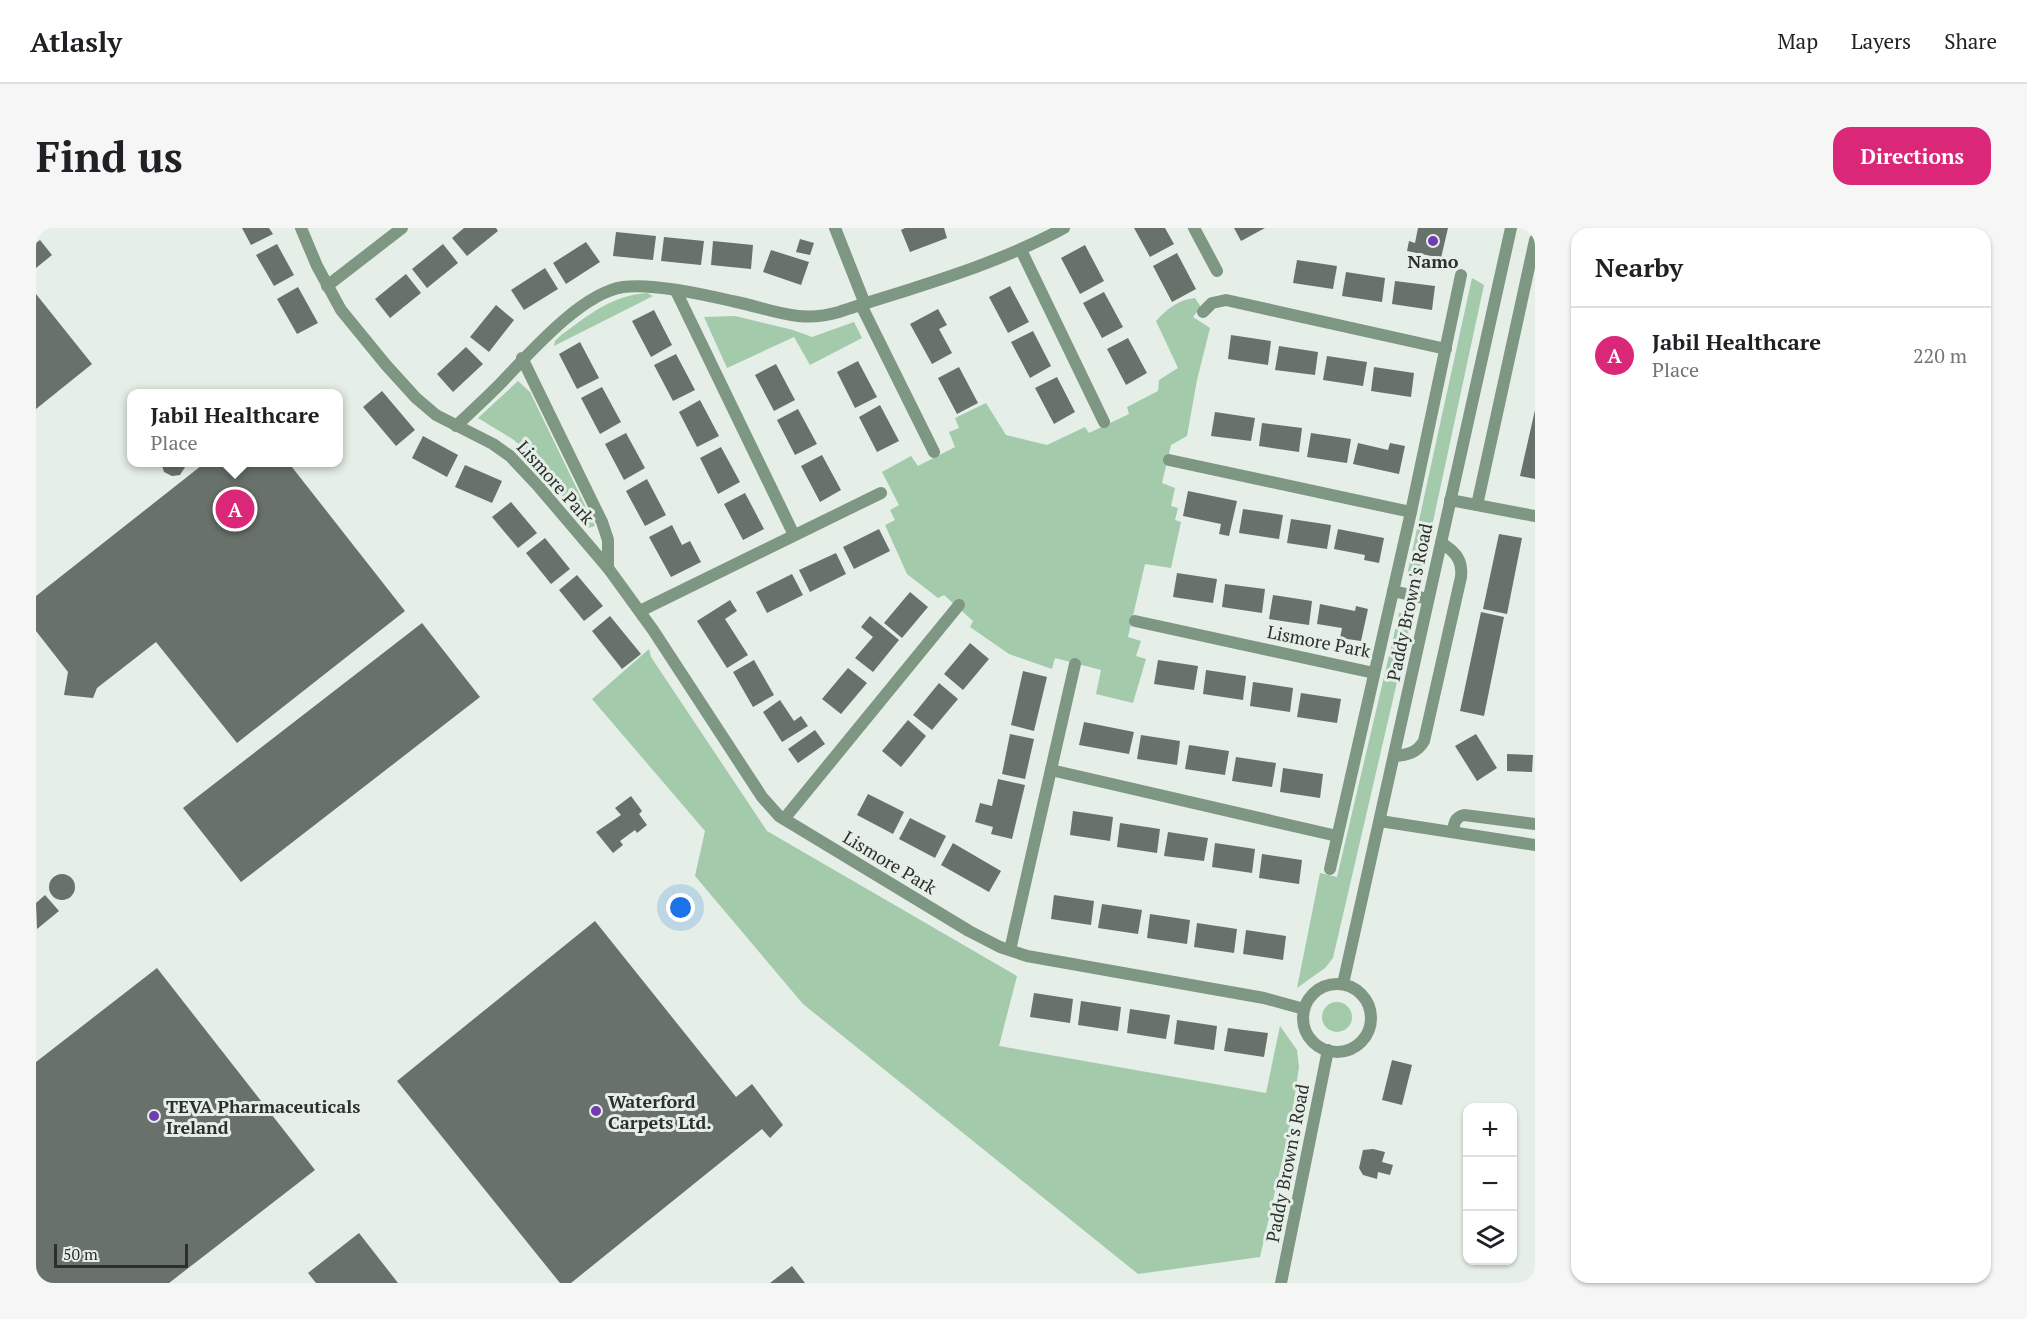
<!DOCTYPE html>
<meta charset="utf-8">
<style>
:root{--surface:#fff;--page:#f6f6f6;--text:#202124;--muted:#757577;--line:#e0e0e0;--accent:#db2777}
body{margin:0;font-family:"PT Serif",serif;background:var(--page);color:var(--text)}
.controls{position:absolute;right:18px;bottom:18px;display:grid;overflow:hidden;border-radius:12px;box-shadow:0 2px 4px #0004}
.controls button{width:54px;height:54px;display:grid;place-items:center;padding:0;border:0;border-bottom:2px solid var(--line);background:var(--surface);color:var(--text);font:30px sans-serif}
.scale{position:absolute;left:18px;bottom:15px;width:134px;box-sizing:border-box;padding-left:6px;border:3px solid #2c2f2c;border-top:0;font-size:16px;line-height:21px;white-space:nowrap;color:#2c2f2c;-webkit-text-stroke:4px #e5efe7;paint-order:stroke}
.you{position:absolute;left:645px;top:680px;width:21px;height:21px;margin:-15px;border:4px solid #fff;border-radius:50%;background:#1a73e8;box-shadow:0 0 0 9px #1a73e833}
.badge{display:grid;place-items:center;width:39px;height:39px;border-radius:50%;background:var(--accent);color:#fff;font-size:20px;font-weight:700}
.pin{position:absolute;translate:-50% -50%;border:3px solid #fff;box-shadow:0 2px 6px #0006}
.popup{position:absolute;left:91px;top:161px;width:216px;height:78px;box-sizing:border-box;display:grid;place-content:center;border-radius:12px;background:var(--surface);filter:drop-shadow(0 2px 4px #0005);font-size:20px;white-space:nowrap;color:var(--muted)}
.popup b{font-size:22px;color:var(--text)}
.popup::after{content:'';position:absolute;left:50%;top:100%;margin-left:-12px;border:12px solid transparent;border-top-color:var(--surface)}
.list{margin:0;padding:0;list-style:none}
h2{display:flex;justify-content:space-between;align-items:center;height:78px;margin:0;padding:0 24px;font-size:26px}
h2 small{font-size:20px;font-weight:400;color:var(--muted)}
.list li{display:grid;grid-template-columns:39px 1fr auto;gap:18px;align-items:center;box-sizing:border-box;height:96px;padding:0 24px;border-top:2px solid var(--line)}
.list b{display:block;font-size:22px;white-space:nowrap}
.list p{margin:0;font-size:20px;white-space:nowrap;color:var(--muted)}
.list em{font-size:20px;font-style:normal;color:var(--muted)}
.icon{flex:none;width:33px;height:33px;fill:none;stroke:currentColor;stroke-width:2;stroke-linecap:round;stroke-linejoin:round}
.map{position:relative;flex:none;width:1499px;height:1055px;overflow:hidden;border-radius:18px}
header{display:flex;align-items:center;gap:36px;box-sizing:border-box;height:84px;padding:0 30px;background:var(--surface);border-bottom:2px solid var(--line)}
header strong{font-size:28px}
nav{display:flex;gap:33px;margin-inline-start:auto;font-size:21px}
.intro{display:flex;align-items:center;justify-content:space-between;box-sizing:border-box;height:144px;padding:0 36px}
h1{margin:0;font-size:42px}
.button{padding:15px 27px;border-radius:18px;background:var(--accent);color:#fff;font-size:21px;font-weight:700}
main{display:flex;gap:36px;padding:0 36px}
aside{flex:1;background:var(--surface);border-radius:18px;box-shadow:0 2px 4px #0004}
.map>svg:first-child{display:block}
.green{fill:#a3caab}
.building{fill:#68716a}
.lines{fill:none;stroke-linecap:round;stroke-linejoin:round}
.minor{stroke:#7e9783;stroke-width:12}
.tertiary{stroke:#7e9783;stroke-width:12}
.poi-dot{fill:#723bb2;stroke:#e5efe7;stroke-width:2}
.labels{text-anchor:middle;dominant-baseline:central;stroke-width:6;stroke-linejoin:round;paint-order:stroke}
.poi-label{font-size:18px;font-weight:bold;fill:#2c2f2c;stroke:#e5efe7;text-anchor:start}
.street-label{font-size:18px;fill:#2c2f2c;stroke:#e5efe7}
</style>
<header>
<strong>Atlasly</strong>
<nav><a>Map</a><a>Layers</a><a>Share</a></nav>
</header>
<div class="intro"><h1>Find us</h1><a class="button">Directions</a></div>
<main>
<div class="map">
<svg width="1499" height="1055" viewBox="0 0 1499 1055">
<rect width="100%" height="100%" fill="#e5efe7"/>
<g class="green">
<path d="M 1436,50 L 1448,57 L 1384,354 L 1371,347 Z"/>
<path d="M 611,65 L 617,68 L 518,118 L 519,113 L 524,108 C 553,87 574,68 611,65 Z"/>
<path d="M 1159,70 L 1165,79 L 1157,89 L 1174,100 L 1161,152 L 1151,208 L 1135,217 L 1126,255 L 1139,260 L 1135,278 L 1142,280 L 1139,292 L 1145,294 L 1135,340 L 1109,336 L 1092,409 L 1105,413 L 1100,428 L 1110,431 L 1097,475 L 1060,466 L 1065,442 L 1019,430 L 1016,441 L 973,426 L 934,399 L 937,393 L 908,367 L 902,370 L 871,346 L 849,297 L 859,292 L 854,282 L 863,277 L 846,244 L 875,228 L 882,238 L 919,219 L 913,204 L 923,200 L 919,190 L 950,175 L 970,207 L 1011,217 L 1049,199 L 1053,205 L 1093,186 L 1091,179 L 1122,163 L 1123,152 L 1142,140 L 1120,93 C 1132,80 1142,72 1159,70 Z"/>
<path d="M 699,88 L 757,102 L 776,109 L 818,94 L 826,110 L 774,137 L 758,109 L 691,140 L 668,89 Z"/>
<path d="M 482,153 L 494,164 L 559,298 L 552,300 L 496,229 L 478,212 L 442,190 Z"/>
<path d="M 1363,385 L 1377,385 L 1297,730 L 1289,740 L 1261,760 L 1284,645 L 1301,649 Z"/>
<path d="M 613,421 L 615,429 L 731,603 L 981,748 L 963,818 L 1230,865 L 1244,798 L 1261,822 L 1263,839 L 1255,894 L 1224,1029 L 1102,1046 L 767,776 L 659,648 L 669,603 L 556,471 Z"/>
<circle cx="1301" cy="789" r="15"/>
</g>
<g class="building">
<path d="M 206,0 L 233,0 L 237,6 L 215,17 Z"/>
<path d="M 428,0 L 460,0 L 462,3 L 431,28 L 416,10 Z"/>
<path d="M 869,0 L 908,0 L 911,10 L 874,24 L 865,2 Z"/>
<path d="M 1098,0 L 1129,0 L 1138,16 L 1114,29 Z"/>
<path d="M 1198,0 L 1229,0 L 1205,13 Z"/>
<path d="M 1382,0 L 1412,0 L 1405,30 L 1371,23 L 1373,13 L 1379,15 Z"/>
<path d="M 580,4 L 620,8 L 617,32 L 577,28 Z"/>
<path d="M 628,9 L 668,13 L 665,37 L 625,33 Z"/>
<path d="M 764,11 L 778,15 L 774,27 L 760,24 Z"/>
<path d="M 4,12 L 16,27 L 0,40 L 0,15 Z"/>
<path d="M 677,13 L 717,17 L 715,41 L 675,37 Z"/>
<path d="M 550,14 L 564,34 L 530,56 L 517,35 Z"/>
<path d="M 241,16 L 258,47 L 238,58 L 220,27 Z"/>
<path d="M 407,16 L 422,35 L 391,60 L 376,41 Z"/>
<path d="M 1049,17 L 1068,53 L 1044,66 L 1025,30 Z"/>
<path d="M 735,22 L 773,34 L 765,57 L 727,44 Z"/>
<path d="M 1141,25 L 1160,61 L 1136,74 L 1117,38 Z"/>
<path d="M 1261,32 L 1301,38 L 1297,61 L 1257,55 Z"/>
<path d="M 509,40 L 522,61 L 488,82 L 475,62 Z"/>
<path d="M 1310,44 L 1349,50 L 1346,74 L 1306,68 Z"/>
<path d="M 370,46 L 385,65 L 354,90 L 339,71 Z"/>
<path d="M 1359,53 L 1399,58 L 1396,82 L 1356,76 Z"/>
<path d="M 974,58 L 993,94 L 972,105 L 953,69 Z"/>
<path d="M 262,59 L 282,95 L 261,106 L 241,71 Z"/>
<path d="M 1068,64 L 1087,99 L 1066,110 L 1047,75 Z"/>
<path d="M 0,66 L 56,136 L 0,181 Z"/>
<path d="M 460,77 L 478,92 L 453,124 L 434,109 Z"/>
<path d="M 902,81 L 911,97 L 903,101 L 916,125 L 896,136 L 874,96 Z"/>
<path d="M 618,82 L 636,117 L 615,129 L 596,93 Z"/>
<path d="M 997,103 L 1015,138 L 994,150 L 975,114 Z"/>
<path d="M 1195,107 L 1235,113 L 1232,137 L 1192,131 Z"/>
<path d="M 1092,110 L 1111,145 L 1090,157 L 1071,121 Z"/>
<path d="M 544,114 L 563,150 L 541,161 L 523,126 Z"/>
<path d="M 1243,118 L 1282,124 L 1279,147 L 1239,142 Z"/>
<path d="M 430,119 L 447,136 L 417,164 L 401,146 Z"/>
<path d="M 640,126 L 659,162 L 637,173 L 618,137 Z"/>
<path d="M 1291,128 L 1331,134 L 1327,158 L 1287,152 Z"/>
<path d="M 822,133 L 841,169 L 819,180 L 801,144 Z"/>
<path d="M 740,136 L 759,172 L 738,183 L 719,147 Z"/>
<path d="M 923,139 L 942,175 L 921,186 L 902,150 Z"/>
<path d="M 1338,139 L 1378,145 L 1375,169 L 1335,163 Z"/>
<path d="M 1021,149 L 1039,184 L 1018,196 L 999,160 Z"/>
<path d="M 566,159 L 585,194 L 564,206 L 545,170 Z"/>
<path d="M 346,163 L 379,202 L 360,218 L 327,179 Z"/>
<path d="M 664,172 L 683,208 L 661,219 L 643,184 Z"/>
<path d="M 844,177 L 863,213 L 841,224 L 823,189 Z"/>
<path d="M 762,181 L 781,216 L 759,227 L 741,192 Z"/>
<path d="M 1499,182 L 1499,251 L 1484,248 Z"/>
<path d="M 1179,184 L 1219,190 L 1215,213 L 1175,208 Z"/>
<path d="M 1226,195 L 1266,200 L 1263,224 L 1223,218 Z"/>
<path d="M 590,205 L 609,240 L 588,252 L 569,216 Z"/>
<path d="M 1275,205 L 1315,211 L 1311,235 L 1271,229 Z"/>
<path d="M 387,208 L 422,227 L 411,249 L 376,230 Z"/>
<path d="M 1322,215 L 1352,222 L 1354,215 L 1369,218 L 1363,246 L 1317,236 Z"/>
<path d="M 685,219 L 704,254 L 682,266 L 664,230 Z"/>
<path d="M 786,227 L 805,262 L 784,274 L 765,238 Z"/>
<path d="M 125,234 L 151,234 L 151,236 L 144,247 L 136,248 L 128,244 Z"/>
<path d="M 170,234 L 252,234 L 369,383 L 201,515 L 120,414 L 61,460 L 57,470 L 28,467 L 32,444 L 0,403 L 0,368 Z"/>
<path d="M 429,237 L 466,253 L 456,275 L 419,259 Z"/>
<path d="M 611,251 L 630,287 L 609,298 L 590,263 Z"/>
<path d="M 1152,263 L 1201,273 L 1193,308 L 1183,306 L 1185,296 L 1147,288 Z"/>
<path d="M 709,265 L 728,301 L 707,312 L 688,276 Z"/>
<path d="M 475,274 L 501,305 L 482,320 L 456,289 Z"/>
<path d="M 1207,281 L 1247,287 L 1243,311 L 1203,305 Z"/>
<path d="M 1255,291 L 1295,297 L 1291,321 L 1251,315 Z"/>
<path d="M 636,297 L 646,317 L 654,313 L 665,334 L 635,349 L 613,309 Z"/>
<path d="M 843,301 L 854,323 L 818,341 L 807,319 Z"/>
<path d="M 1302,301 L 1348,310 L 1343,335 L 1328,332 L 1329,327 L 1298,321 Z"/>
<path d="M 1463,306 L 1486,310 L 1471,386 L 1447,381 Z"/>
<path d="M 509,310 L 534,341 L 515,356 L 490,325 Z"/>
<path d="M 800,325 L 810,346 L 774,364 L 763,342 Z"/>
<path d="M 1141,345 L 1181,351 L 1177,375 L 1137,369 Z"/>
<path d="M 756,346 L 767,367 L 731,385 L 720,364 Z"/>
<path d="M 541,347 L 567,378 L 548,393 L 523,362 Z"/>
<path d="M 1189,356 L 1229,361 L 1226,385 L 1186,379 Z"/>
<path d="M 874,364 L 892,379 L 866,410 L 848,395 Z"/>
<path d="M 1237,367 L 1276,373 L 1273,397 L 1233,391 Z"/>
<path d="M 694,372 L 701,383 L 689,391 L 712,427 L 691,440 L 661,393 Z"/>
<path d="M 1284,376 L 1319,383 L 1320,378 L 1332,381 L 1325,413 L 1304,410 L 1306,400 L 1281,396 Z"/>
<path d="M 1445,384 L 1468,389 L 1448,488 L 1424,483 Z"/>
<path d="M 574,388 L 605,426 L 586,441 L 556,403 Z"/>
<path d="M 834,388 L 863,412 L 837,444 L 819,430 L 837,409 L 825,399 Z"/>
<path d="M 386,395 L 444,469 L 205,654 L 147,580 Z"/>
<path d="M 934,415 L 953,431 L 927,462 L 908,446 Z"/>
<path d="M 718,432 L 738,467 L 717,479 L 697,444 Z"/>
<path d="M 1122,432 L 1162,438 L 1158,462 L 1118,456 Z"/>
<path d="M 812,440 L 831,455 L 805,486 L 786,471 Z"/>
<path d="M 1170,442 L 1210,448 L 1207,472 L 1167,466 Z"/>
<path d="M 987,443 L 1011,449 L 998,503 L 975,497 Z"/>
<path d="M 1217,454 L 1257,460 L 1254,484 L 1214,478 Z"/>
<path d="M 903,455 L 922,471 L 896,502 L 877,487 Z"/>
<path d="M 1265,465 L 1305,471 L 1301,495 L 1261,489 Z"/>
<path d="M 744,472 L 758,493 L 765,488 L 772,498 L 746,514 L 727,484 Z"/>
<path d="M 872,492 L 890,508 L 865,539 L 846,523 Z"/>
<path d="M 1048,494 L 1098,504 L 1093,526 L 1043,517 Z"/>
<path d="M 779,502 L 789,516 L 762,535 L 752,521 Z"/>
<path d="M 974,506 L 998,511 L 989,551 L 966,546 Z"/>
<path d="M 1440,506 L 1461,540 L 1441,553 L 1419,518 Z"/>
<path d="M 1105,507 L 1144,513 L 1141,537 L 1101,531 Z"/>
<path d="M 1153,517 L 1193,523 L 1189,547 L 1149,541 Z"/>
<path d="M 1471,526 L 1497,527 L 1496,544 L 1471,543 Z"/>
<path d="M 1200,529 L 1240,535 L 1236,559 L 1196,553 Z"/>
<path d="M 1247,540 L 1287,546 L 1284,570 L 1244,564 Z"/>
<path d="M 962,551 L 989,557 L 976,611 L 955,606 L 957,599 L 939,594 L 944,575 L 956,578 Z"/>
<path d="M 832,566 L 868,584 L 857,606 L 821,587 Z"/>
<path d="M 595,568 L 606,583 L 603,586 L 611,597 L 601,605 L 599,602 L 584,613 L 587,617 L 577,625 L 560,604 L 585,587 L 579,580 Z"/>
<path d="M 1037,583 L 1077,589 L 1074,613 L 1034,607 Z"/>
<path d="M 874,590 L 910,608 L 899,630 L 863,611 Z"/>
<path d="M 1084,595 L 1124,601 L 1121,625 L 1081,619 Z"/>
<path d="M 1132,604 L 1172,610 L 1168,633 L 1128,628 Z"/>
<path d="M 917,615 L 965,643 L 953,664 L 905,637 Z"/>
<path d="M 1179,615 L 1219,621 L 1216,645 L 1176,639 Z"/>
<path d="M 1226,626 L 1266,632 L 1263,656 L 1223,650 Z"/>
<circle cx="26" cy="659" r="13"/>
<path d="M 9,667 L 23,683 L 1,701 L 0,675 Z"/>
<path d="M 1018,667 L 1058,673 L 1055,697 L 1015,691 Z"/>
<path d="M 1066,676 L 1106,682 L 1102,706 L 1062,700 Z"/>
<path d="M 1114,686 L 1154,692 L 1151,716 L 1111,710 Z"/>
<path d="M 559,693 L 700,869 L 716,856 L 747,897 L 734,910 L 726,901 L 535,1055 L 524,1055 L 361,853 Z"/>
<path d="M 1161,695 L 1201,701 L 1198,725 L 1158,719 Z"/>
<path d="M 1210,702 L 1250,708 L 1247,732 L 1207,726 Z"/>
<path d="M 121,740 L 279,942 L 133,1055 L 0,1055 L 0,834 Z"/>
<path d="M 998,765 L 1037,771 L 1034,795 L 994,789 Z"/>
<path d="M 1045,773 L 1085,779 L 1082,803 L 1042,797 Z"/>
<path d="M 1094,781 L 1134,787 L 1130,811 L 1091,805 Z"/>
<path d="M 1141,792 L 1181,798 L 1178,822 L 1138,816 Z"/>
<path d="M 1192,800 L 1232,805 L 1228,829 L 1188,823 Z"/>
<path d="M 1356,832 L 1376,837 L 1366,877 L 1346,872 Z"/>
<path d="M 1337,921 L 1349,924 L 1346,934 L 1357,937 L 1354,947 L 1342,944 L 1341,951 L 1327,947 L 1323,940 L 1327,922 Z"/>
<path d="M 323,1005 L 362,1055 L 280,1055 L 272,1045 Z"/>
<path d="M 756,1038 L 769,1055 L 734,1055 Z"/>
</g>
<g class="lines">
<g class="minor">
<path d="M 265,0 L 281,38 L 305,82 L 350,137 L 380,170 L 400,187 L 457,216 L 474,228 L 503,259 L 572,340 L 617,402 L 726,569 L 743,588 L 933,703 L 964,719 L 991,728 L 1228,770 L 1268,781"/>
<path d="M 799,0 L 829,76"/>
<path d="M 1158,0 L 1181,43"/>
<path d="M 985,22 L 1068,194"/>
<path d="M 291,58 L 366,0"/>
<path d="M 640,63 L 758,307"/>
<path d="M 825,77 L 898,224"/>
<path d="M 1167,84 L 1176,75 L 1190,72 L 1410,121"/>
<path d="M 486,130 L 566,294 L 572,312 L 572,340"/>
<path d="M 420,198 C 435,184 449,171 463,157 C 492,127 545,65 587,59 C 617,55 666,66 696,73 C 736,81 762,96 803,84 C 879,59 958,38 1028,0"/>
<path d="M 1133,232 L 1375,284"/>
<path d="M 1414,272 L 1499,288"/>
<path d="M 1441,277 L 1499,12"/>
<path d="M 1357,363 L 1392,371"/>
<path d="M 604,383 L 845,265"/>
<path d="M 1099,393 L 1338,445"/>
<path d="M 1358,528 C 1371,527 1381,525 1388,513 L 1425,349 C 1427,332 1419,323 1405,315"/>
<path d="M 1015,542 L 1301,608"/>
<path d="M 748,591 L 923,377"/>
<path d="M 1417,604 C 1418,595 1419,589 1428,587 L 1499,596"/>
<path d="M 1294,641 L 1375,284 L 1425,47"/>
<path d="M 974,722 L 1039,436"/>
</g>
<g class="tertiary">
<path d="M 1344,593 L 1499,617"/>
<path d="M 1307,756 L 1475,0"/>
<circle cx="1301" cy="790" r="34"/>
<path d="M 1245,1055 L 1292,822"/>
</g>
</g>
<g class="poi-dot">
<circle cx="1397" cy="13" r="6"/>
<circle cx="560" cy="883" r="6"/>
<circle cx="118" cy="888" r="6"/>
</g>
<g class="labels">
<g class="poi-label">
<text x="1397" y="33" text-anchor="middle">Namo</text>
<text x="572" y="873">Waterford<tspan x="572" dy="21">Carpets Ltd.</tspan></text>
<text x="130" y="878">TEVA Pharmaceuticals<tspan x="130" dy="21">Ireland</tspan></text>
</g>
<g class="street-label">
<text transform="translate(520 254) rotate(48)">Lismore Park</text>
<text transform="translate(1373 374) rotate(-78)">Paddy Brown's Road</text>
<text transform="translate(1283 413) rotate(11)">Lismore Park</text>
<text transform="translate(854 634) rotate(31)">Lismore Park</text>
<text transform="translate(1251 935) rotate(-79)">Paddy Brown's Road</text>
</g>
</g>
</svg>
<div class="controls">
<button>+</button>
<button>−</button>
<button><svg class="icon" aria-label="layers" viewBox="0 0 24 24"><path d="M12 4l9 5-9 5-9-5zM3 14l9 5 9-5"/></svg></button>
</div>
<div class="scale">50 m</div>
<div class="you"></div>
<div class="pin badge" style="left:199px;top:281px">A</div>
<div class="popup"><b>Jabil Healthcare</b>Place</div>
</div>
<aside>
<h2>Nearby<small></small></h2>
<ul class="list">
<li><span class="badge">A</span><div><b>Jabil Healthcare</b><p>Place</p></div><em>220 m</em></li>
</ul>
</aside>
</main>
